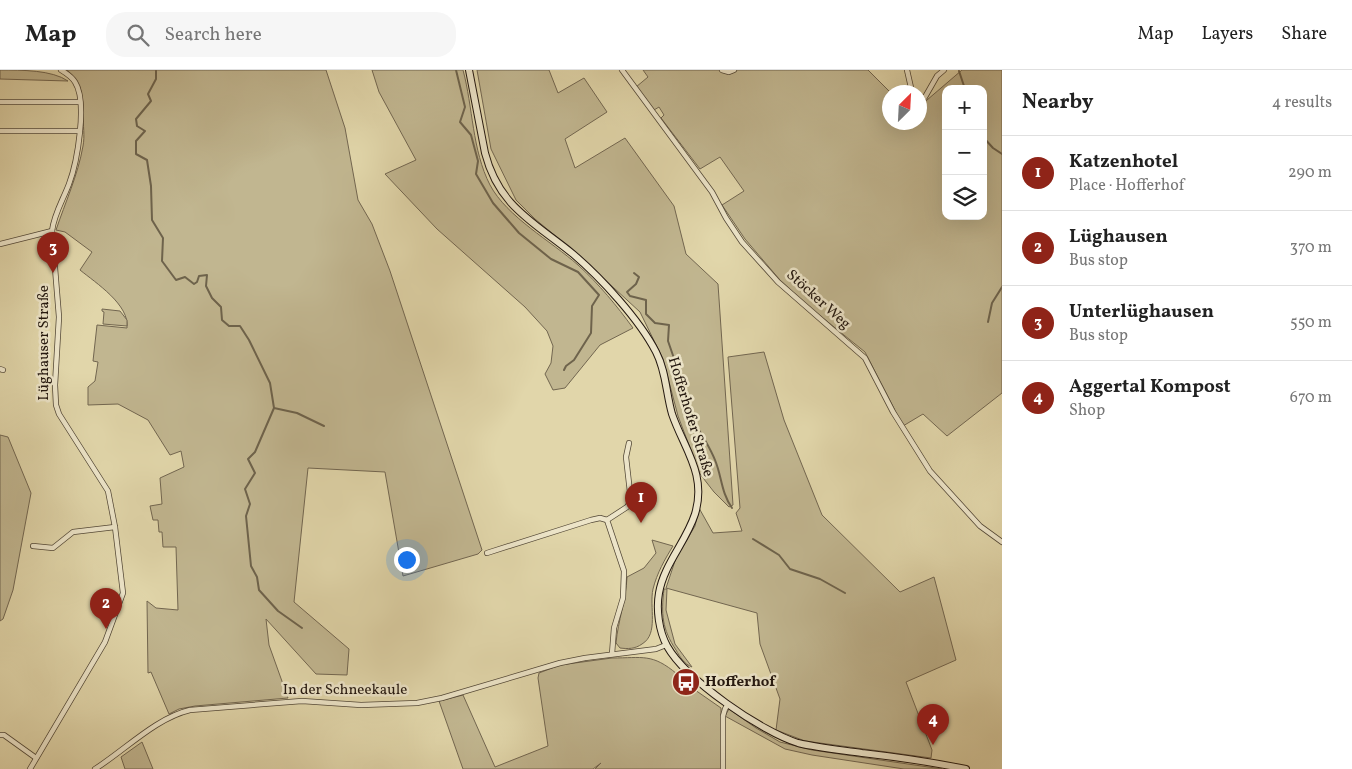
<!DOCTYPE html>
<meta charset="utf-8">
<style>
:root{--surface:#fff;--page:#f6f6f6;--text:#222;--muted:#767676;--line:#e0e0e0;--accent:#8f2418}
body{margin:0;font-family:Vollkorn,serif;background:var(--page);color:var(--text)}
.controls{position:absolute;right:15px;top:15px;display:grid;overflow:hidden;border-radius:10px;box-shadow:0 5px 20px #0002}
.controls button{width:45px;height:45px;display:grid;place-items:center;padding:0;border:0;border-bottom:1px solid var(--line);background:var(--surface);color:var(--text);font:25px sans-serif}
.compass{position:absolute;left:882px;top:15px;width:45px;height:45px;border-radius:50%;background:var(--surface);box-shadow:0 5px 20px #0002;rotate:24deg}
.you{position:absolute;left:406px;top:489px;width:18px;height:18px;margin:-12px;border:4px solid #fff;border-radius:50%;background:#1a73e8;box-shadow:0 0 0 8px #1a73e833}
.badge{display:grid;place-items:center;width:32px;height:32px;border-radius:50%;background:var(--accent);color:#fff;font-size:16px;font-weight:700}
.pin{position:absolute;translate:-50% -41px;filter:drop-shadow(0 1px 2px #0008)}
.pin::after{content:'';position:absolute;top:26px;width:18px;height:15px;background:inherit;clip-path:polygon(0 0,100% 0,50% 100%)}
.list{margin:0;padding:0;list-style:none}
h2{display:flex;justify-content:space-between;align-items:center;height:65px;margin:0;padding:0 20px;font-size:21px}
h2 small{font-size:16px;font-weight:400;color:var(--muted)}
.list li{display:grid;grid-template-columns:32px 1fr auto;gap:15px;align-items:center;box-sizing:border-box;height:75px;padding:0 20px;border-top:1px solid var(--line)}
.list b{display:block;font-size:19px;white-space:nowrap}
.list p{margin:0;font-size:16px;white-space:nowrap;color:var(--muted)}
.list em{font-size:16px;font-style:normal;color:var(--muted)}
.icon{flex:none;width:28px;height:28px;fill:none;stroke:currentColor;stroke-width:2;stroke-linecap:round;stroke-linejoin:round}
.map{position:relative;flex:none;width:1002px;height:699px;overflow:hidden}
header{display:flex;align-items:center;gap:30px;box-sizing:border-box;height:70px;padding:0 25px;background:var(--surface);border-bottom:1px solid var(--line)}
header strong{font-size:24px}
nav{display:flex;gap:28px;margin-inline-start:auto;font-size:18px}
.search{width:350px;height:45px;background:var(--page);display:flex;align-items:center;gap:12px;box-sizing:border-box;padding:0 18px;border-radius:20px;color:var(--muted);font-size:19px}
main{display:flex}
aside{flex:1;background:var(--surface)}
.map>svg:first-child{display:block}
.green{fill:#c1b690;stroke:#726650;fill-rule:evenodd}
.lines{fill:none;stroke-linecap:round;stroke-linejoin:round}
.stream{stroke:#6e634c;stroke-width:2}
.street-casing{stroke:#524736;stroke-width:6}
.secondary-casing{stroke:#23170f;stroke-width:8}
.street{stroke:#ece4c8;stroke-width:4.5}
.secondary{stroke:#ece4c8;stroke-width:6}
.labels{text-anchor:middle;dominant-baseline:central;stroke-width:5;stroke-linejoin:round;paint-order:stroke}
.street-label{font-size:15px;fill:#23170f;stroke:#ece4c8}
.poi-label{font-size:15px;font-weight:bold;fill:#23170f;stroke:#ece4c8;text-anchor:start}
</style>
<header>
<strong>Map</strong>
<div class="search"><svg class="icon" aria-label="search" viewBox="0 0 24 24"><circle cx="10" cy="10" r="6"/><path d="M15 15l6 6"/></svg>Search here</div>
<nav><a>Map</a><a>Layers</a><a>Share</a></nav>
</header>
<main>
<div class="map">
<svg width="1002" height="699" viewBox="0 0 1002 699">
<rect width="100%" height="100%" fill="#e1d6aa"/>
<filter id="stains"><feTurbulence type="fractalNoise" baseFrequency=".004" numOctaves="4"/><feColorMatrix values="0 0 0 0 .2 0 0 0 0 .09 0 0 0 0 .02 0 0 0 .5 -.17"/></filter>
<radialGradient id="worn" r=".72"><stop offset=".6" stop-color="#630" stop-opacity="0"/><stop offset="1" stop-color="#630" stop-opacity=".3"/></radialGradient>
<g class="green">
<path d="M 0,0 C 22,0 52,0 68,11 L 0,9 Z"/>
<path d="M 67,0 L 326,0 L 345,58 L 358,130 L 372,154 L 390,201 L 482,480 L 478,484 L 403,506 L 385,402 L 308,398 L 294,532 L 349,579 L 347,605 L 316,604 L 266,549 L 269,575 L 288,628 L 195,636 L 179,639 L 169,644 L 151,602 L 148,603 L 147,531 L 156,538 L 178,540 L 176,477 L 163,477 L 162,462 L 159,462 L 158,450 L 153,450 L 150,436 L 162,434 L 160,408 L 184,397 L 181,381 L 170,385 L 148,350 L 118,334 L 88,335 L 88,317 L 95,311 L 98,292 L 93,291 L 97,255 L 127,258 C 130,235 96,213 80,200 L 92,182 L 65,162 L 56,160 C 65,133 78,105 83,76 C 85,66 83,55 83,45 C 83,26 82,13 67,0 Z"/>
<path d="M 372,0 L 463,0 C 473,37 472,80 490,115 C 507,147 551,171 578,195 C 599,214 617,236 633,258 L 600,275 L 565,318 L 553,320 L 545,304 L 551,293 L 553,276 L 547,261 L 525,237 L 437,159 L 385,104 L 416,90 L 379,22 Z"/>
<path d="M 477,0 L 549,0 L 558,23 L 584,8 L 607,42 L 565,69 L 575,98 L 625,68 L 674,136 L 686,184 L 718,214 L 733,435 L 729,437 L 714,422 L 700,404 L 678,346 L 663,289 L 640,242 L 576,183 L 535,149 L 516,130 L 491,79 Z"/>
<path d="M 643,0 L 719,0 C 725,4 731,5 737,0 L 868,0 L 890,22 L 889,52 L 919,52 L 920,36 L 962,0 L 1002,0 L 1002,323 L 947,366 L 923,344 L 903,356 L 865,282 L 808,236 L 780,210 L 745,169 L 722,135 L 744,121 L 720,87 L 700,99 L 661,48 L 664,45 L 659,37 L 654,40 L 636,17 L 648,7 ZM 946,19 L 983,19 L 983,146 L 946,146 Z"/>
<path d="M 102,239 L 120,241 L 127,250 L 127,256 L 103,254 L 104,242 L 102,241 Z"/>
<path d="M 764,282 L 784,350 L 822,445 L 900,522 L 934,507 L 956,590 L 906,612 L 932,680 L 931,688 L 805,671 L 776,660 L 780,629 L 760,574 L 757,543 L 666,518 L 676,488 L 695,456 L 699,438 L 713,463 L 742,461 L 736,443 L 740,438 L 728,287 Z"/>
<path d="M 0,365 L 8,367 L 31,423 L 13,520 L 3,549 L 0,551 Z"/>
<path d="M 652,470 L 673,476 C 665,489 657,503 653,519 C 649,537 659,564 642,574 C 635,579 628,579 620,578 L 616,573 C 618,551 626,530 627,507 L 644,498 L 656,483 Z"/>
<path d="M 664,519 L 667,519 L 666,540 L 675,574 L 692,597 C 684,594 680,587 676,580 C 662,559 661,544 664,519 Z"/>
<path d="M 612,588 C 643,588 652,583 677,604 L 677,607 L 683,613 L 685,613 L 721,638 L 721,699 L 595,699 L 601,693 L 593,699 L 463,699 L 439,631 L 463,625 L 495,697 L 548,676 L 538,608 L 539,603 L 560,595 Z"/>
<path d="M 729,639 L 756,658 L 780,672 L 812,680 L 942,699 L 904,699 L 812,685 L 785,679 L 725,646 Z"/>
<path d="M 142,672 L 153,699 L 125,699 L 121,687 Z"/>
</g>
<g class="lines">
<g class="stream">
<path d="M 156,0 L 156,9 L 148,24 L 151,31 L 136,49 L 137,56 L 145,61 L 136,71 L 136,84 L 147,90 L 151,116 L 152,150 L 163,168 L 162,191 L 176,210 L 185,207 L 194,214 L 197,212 L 199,206 L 207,205 L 206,216 L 212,228 L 221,237 L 222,250 L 229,256 L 240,256 L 249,270 L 270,313 L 274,338 L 255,382 L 248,389 L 255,403 L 245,419 L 250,434 L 246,446 L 251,496 L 257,507 L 259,520 L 278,541 L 302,558"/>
<path d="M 456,0 L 465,37 L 460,52 L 471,65 L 478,91 L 476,104 L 493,133 L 519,163 L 551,189 L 578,202 L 599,225 L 592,236 L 591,263 L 574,290 L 566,296 L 564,300"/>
<path d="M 959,1 L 965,19"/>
<path d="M 983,67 L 993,78 L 1002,84"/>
<path d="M 634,203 L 639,207 L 636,214 L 627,222 L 630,226 L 646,230 L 646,244 L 655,253 L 669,255 L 668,271 L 686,323 L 681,332 C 693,351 707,370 715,390 C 722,407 721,422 732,438"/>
<path d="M 988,252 L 992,233 L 1002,217"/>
<path d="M 274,338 L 297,343 L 324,356"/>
<path d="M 753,469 L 779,485 L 790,499 L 820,509 L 845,523"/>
</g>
<defs>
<g id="street">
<path d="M 622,0 L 712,122 L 726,148 L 742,172 L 778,212 L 865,288 L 893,342 L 930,401 L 980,456 L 1002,472"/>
<path d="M 722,0 L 729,2 L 734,0"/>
<path d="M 907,0 L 912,22"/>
<path d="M 919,29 L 925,27 L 937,6 L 944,0"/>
<path d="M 0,32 L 80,32"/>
<path d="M 0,61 L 79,61"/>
<path d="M 0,174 L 52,161"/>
<path d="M 0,299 L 3,300"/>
<path d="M 33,476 L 53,478 L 73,462 L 115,457"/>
<path d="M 487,483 L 591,450 L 600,448 L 607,450"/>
<path d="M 612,584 L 614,558 L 623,528 L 624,501 L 607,450 L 627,437 L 631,431 L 626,387 L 629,373"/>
<path d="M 0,665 L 4,665 L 36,688"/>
<path d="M 30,699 L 105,572 L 123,523 L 115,457 L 108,421 L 59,344 L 56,335 L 55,315 L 59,247 L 52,161 C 54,144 63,130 69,114 C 77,93 88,32 75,12 C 72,7 66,3 61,0"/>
<path d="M 95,699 C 125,680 156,648 190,640 L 302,631 L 361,635 L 417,633 L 442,628 L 560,593 L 585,588 L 656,579 L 666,575"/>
<path d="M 723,699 L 723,646 L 725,639 L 728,634"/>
</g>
<path id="secondary" d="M 469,0 L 485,83 C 499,137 534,152 573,184 C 601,208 639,249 656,282 C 666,301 666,323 672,344 C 684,379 707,404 695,444 C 686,472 664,494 659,523 C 656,540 659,561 667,576 C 686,610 762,662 798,673 C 819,678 841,680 862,683 C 897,687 931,692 966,699"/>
</defs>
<use href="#street" class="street-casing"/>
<use href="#secondary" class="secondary-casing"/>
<use href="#street" class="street"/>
<use href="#secondary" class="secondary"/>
</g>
<defs>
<symbol id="bus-disc" viewBox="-11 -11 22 22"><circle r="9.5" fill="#8f2418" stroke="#ece4c8"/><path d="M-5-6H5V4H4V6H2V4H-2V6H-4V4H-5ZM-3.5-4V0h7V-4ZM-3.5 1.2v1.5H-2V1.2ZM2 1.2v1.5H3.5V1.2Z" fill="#fff"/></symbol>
</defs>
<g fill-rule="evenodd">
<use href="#bus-disc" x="670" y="596" width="32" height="32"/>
</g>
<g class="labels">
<g class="street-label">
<text transform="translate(818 230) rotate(42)">Stöcker Weg</text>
<text transform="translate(44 273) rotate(-90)">Lüghauser Straße</text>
<text transform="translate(690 347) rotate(73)">Hofferhofer Straße</text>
<text x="345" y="620">In der Schneekaule</text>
</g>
<g class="poi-label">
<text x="705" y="612">Hofferhof</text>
</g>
</g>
<rect width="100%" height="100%" filter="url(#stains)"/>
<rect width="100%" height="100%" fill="url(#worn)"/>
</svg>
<div class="controls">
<button>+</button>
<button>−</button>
<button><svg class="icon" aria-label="layers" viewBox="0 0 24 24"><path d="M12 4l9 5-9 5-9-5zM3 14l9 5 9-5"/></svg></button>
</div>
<svg class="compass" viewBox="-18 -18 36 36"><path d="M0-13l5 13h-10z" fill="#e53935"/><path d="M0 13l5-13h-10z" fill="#767676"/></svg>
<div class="you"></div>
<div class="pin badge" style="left:641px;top:453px">1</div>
<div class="pin badge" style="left:106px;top:559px">2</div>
<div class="pin badge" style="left:53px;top:203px">3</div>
<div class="pin badge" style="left:933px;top:675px">4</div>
</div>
<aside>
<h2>Nearby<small>4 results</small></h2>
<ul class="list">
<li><span class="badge">1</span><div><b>Katzenhotel</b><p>Place · Hofferhof</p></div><em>290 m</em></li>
<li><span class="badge">2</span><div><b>Lüghausen</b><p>Bus stop</p></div><em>370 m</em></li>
<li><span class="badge">3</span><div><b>Unterlüghausen</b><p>Bus stop</p></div><em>550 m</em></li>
<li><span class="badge">4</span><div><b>Aggertal Kompost</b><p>Shop</p></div><em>670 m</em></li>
</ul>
</aside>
</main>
